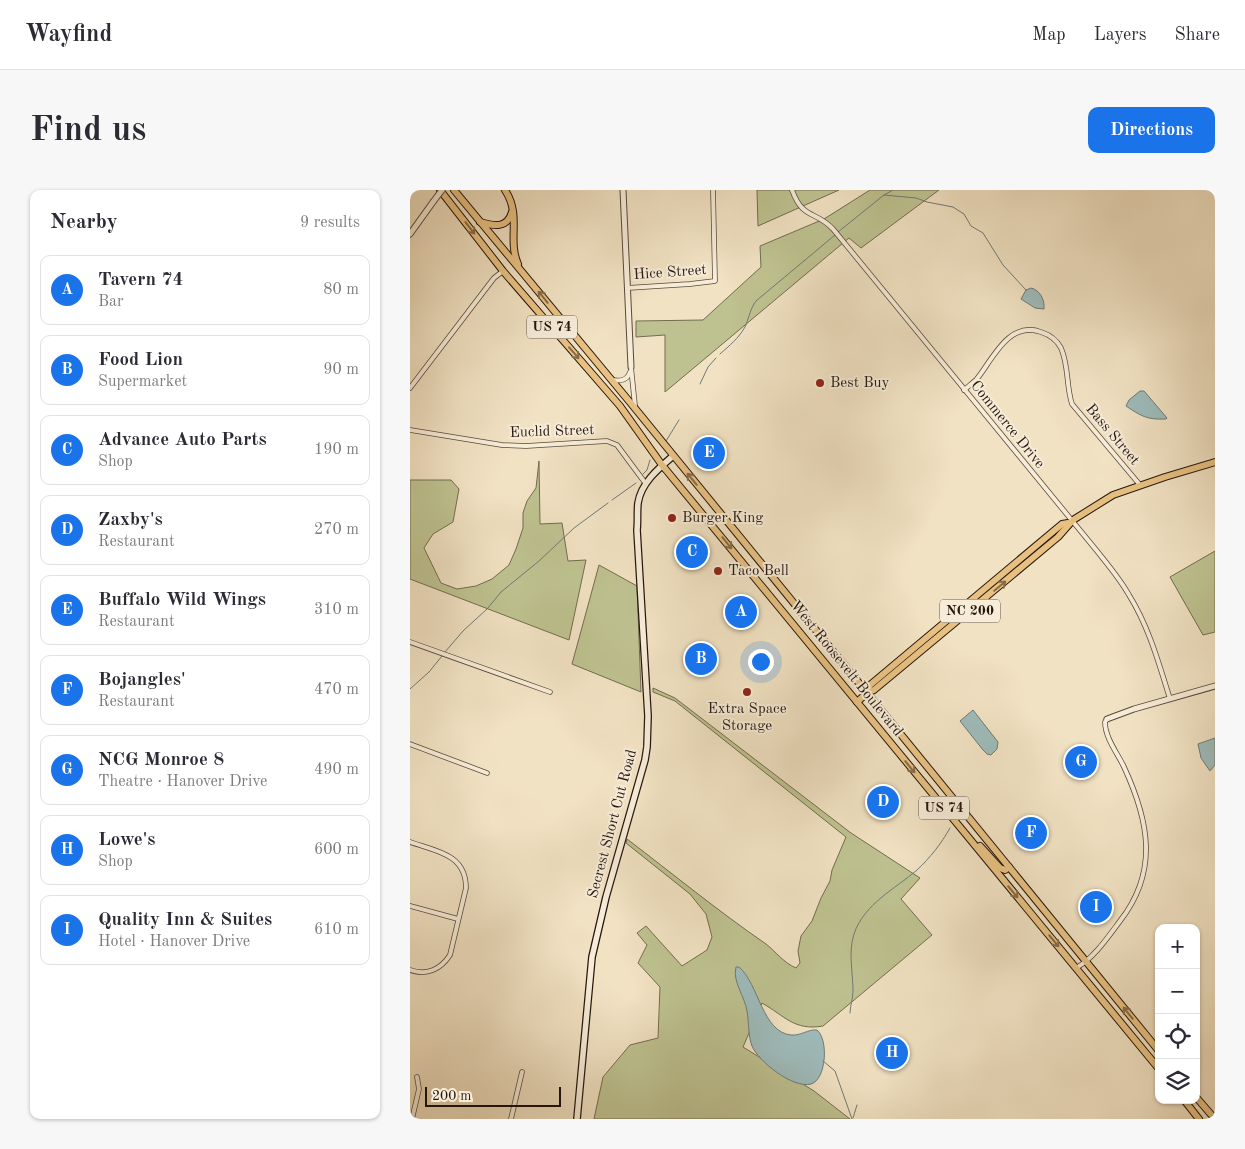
<!DOCTYPE html>
<meta charset="utf-8">
<style>
:root{--surface:#fff;--page:#f7f7f7;--text:#2b2b33;--muted:#7c7c81;--line:#e1e1e2;--accent:#1a73e8}
body{margin:0;font-family:"Old Standard TT",serif;background:var(--page);color:var(--text)}
.controls{position:absolute;right:15px;bottom:15px;display:grid;overflow:hidden;border-radius:10px;box-shadow:0 1px 4px #0004}
.controls button{width:45px;height:45px;display:grid;place-items:center;padding:0;border:0;border-bottom:1px solid var(--line);background:var(--surface);color:var(--text);font:25px sans-serif}
.scale{position:absolute;left:15px;bottom:12px;width:136px;box-sizing:border-box;padding-left:5px;border:2px solid #26170e;border-top:0;font-size:14px;line-height:18px;white-space:nowrap;color:#26170e;-webkit-text-stroke:4px #f6ecd8;paint-order:stroke}
.you{position:absolute;left:350px;top:471px;width:18px;height:18px;margin:-12px;border:4px solid #fff;border-radius:50%;background:#1a73e8;box-shadow:0 0 0 8px #1a73e833}
.badge{display:grid;place-items:center;width:32px;height:32px;border-radius:50%;background:var(--accent);color:#fff;font-size:16px;font-weight:700}
.pin{position:absolute;translate:-50% -50%;border:2px solid #fff;box-shadow:0 1px 5px #0006}
.list{margin:0;padding:0;list-style:none}
h2{display:flex;justify-content:space-between;align-items:center;height:65px;margin:0;padding:0 20px;font-size:21px}
h2 small{font-size:16px;font-weight:400;color:var(--muted)}
.list li{display:grid;grid-template-columns:32px 1fr auto;gap:15px;align-items:center;box-sizing:border-box;height:70px;margin:0 10px 10px;padding:0 10px;border:1px solid var(--line);border-radius:10px}
.list b{display:block;font-size:19px;white-space:nowrap}
.list p{margin:0;font-size:16px;white-space:nowrap;color:var(--muted)}
.list em{font-size:16px;font-style:normal;color:var(--muted)}
.icon{flex:none;width:28px;height:28px;fill:none;stroke:currentColor;stroke-width:2;stroke-linecap:round;stroke-linejoin:round}
.map{position:relative;flex:none;width:805px;height:929px;overflow:hidden;border-radius:10px}
header{display:flex;align-items:center;gap:30px;box-sizing:border-box;height:70px;padding:0 25px;background:var(--surface);border-bottom:1px solid var(--line)}
header strong{font-size:24px}
nav{display:flex;gap:28px;margin-inline-start:auto;font-size:18px}
.intro{display:flex;align-items:center;justify-content:space-between;box-sizing:border-box;height:120px;padding:0 30px}
h1{margin:0;font-size:35px}
.button{padding:12px 22px;border-radius:10px;background:var(--accent);color:#fff;font-size:18px;font-weight:700}
main{display:flex;gap:30px;padding:0 30px}
aside{flex:1;background:var(--surface);border-radius:10px;box-shadow:0 1px 4px #0004}
.map>svg:first-child{display:block}
.green{fill:#bec290;stroke:#726c4f}
.water{fill:#9ebcbc;stroke:#6e7a76}
.lines{fill:none;stroke-linecap:round;stroke-linejoin:round}
.stream{stroke:#6e7a76;stroke-width:1}
.minor-casing{stroke:#594a3b;stroke-width:5.5}
.tertiary-casing{stroke:#594a3b;stroke-width:7}
.secondary-casing{stroke:#26170e;stroke-width:8}
.primary-casing{stroke:#26170e;stroke-width:8}
.trunk-casing{stroke:#26170e;stroke-width:8}
.minor{stroke:#f6ecd8;stroke-width:4}
.tertiary{stroke:#f6ecd8;stroke-width:5}
.secondary{stroke:#f6ecd8;stroke-width:5.5}
.primary{stroke:#e8c182;stroke-width:6}
.trunk{stroke:#e8c182;stroke-width:6}
.tertiary-bridge-casing{stroke:#594a3b;stroke-width:7;stroke-linecap:butt}
.tertiary-bridge{stroke:#f6ecd8;stroke-width:5}
.oneway{stroke:#876c48}
.poi-dot{fill:#8f2418;stroke:#f6ecd8;stroke-width:2}
.labels{text-anchor:middle;dominant-baseline:central;stroke-width:4;stroke-linejoin:round;paint-order:stroke}
.shield{fill:#f6ecd8;stroke:#64574b;stroke-width:1}
.shield-label{font-size:14px;font-weight:bold;fill:#26170e}
.street-label{font-size:15px;fill:#26170e;stroke:#f6ecd8}
.poi-label{font-size:15px;fill:#26170e;stroke:#f6ecd8;text-anchor:start}
</style>
<header>
<strong>Wayfind</strong>
<nav><a>Map</a><a>Layers</a><a>Share</a></nav>
</header>
<div class="intro"><h1>Find us</h1><a class="button">Directions</a></div>
<main>
<aside>
<h2>Nearby<small>9 results</small></h2>
<ul class="list">
<li><span class="badge">A</span><div><b>Tavern 74</b><p>Bar</p></div><em>80 m</em></li>
<li><span class="badge">B</span><div><b>Food Lion</b><p>Supermarket</p></div><em>90 m</em></li>
<li><span class="badge">C</span><div><b>Advance Auto Parts</b><p>Shop</p></div><em>190 m</em></li>
<li><span class="badge">D</span><div><b>Zaxby's</b><p>Restaurant</p></div><em>270 m</em></li>
<li><span class="badge">E</span><div><b>Buffalo Wild Wings</b><p>Restaurant</p></div><em>310 m</em></li>
<li><span class="badge">F</span><div><b>Bojangles'</b><p>Restaurant</p></div><em>470 m</em></li>
<li><span class="badge">G</span><div><b>NCG Monroe 8</b><p>Theatre · Hanover Drive</p></div><em>490 m</em></li>
<li><span class="badge">H</span><div><b>Lowe's</b><p>Shop</p></div><em>600 m</em></li>
<li><span class="badge">I</span><div><b>Quality Inn &amp; Suites</b><p>Hotel · Hanover Drive</p></div><em>610 m</em></li>
</ul>
</aside>
<div class="map">
<svg width="805" height="929" viewBox="0 0 805 929">
<rect width="100%" height="100%" fill="#f1e2c3"/>
<filter id="stains"><feTurbulence type="fractalNoise" baseFrequency=".004" numOctaves="4"/><feColorMatrix values="0 0 0 0 .2 0 0 0 0 .09 0 0 0 0 .02 0 0 0 .5 -.17"/></filter>
<radialGradient id="worn" r=".72"><stop offset=".6" stop-color="#630" stop-opacity="0"/><stop offset="1" stop-color="#630" stop-opacity=".3"/></radialGradient>
<g class="green">
<path d="M 347,0 L 429,0 L 348,36 Z"/>
<path d="M 460,0 L 529,0 L 451,58 L 439,48 L 255,202 L 255,145 L 226,147 L 226,131 L 293,130 L 351,77 L 350,56 L 414,29 Z"/>
<path d="M 129,271 L 130,334 L 152,333 L 158,371 L 176,370 L 159,450 L 0,389 L 0,290 L 41,290 L 49,299 L 43,332 L 23,344 L 14,358 L 31,393 L 47,399 L 66,396 L 82,389 L 99,375 L 106,359 L 113,338 L 113,323 L 117,311 L 126,298 Z"/>
<path d="M 805,361 L 805,442 L 793,445 L 760,387 Z"/>
<path d="M 189,375 L 227,396 L 231,502 L 162,474 Z"/>
<path d="M 243,498 L 265,508 L 441,643 L 510,688 L 491,709 L 522,745 L 413,836 C 384,841 375,826 352,813 L 333,857 L 404,901 L 440,929 L 184,929 L 193,887 L 220,855 L 248,848 L 250,797 L 228,773 L 237,755 L 227,743 L 236,736 L 272,776 L 297,760 L 302,747 L 296,724 L 280,704 L 216,653 L 217,649 C 263,684 308,721 356,754 C 366,762 374,773 386,778 L 390,773 L 388,761 L 391,746 L 402,731 L 411,708 L 420,691 L 422,680 L 436,647 L 265,511 L 243,502 Z"/>
</g>
<g class="water">
<path d="M 621,98 C 630,100 635,110 634,119 L 625,118 L 611,109 L 616,100 Z"/>
<path d="M 730,201 L 734,201 L 757,228 L 756,229 C 737,230 731,226 716,216 L 719,210 Z"/>
<path d="M 563,520 L 588,552 L 587,559 L 581,565 L 577,564 L 573,560 L 550,531 Z"/>
<path d="M 805,548 L 805,575 L 800,581 L 791,568 L 788,554 Z"/>
<path d="M 326,777 L 329,777 C 349,794 352,842 381,845 C 391,846 398,839 407,840 C 419,850 416,890 401,894 C 383,899 348,871 342,856 C 338,846 339,832 337,821 C 335,807 322,791 326,777 Z"/>
</g>
<g class="lines">
<g class="stream">
<path d="M 474,5 L 506,8 L 517,12 L 543,17 L 554,24 L 561,36 L 573,43 L 593,75 L 616,100"/>
<path d="M 428,42 L 474,5 L 483,0"/>
<path d="M 310,164 C 320,155 328,149 335,137 C 339,128 340,119 346,111 L 425,45"/>
<path d="M 290,194 L 298,177 L 306,168"/>
<path d="M 256,251 L 269,230"/>
<path d="M 233,284 L 237,280 L 240,270"/>
<path d="M 202,310 L 226,293"/>
<path d="M 35,462 L 53,441 L 77,419 L 91,402 L 129,371 L 164,338 L 198,313"/>
<path d="M 0,499 L 19,482 L 32,466"/>
<path d="M 440,823 C 440,816 443,809 443,801 C 443,783 438,762 444,744 C 454,714 485,699 507,680 C 520,668 531,654 540,638"/>
<path d="M 413,871 L 425,881 L 442,929"/>
<path d="M 443,928 L 447,915"/>
</g>
<defs>
<g id="minor">
<path d="M 382,0 C 393,30 405,20 423,39 L 687,361 C 698,375 710,389 719,405 C 739,437 749,474 760,509"/>
<path d="M 217,98 L 280,94 L 305,91 L 303,0"/>
<path d="M 221,177 L 225,216"/>
<path d="M 202,190 C 210,191 217,191 220,182"/>
<path d="M 0,198 L 84,88 L 93,81"/>
<path d="M 554,200 C 558,197 562,193 566,190 C 582,171 598,130 631,142 C 640,145 647,150 651,158 C 659,176 656,196 662,214 L 730,295"/>
<path d="M 0,240 L 92,255 L 116,256 L 197,251 L 207,255 L 236,294"/>
<path d="M 0,452 L 140,502"/>
<path d="M 0,554 L 77,583"/>
<path d="M 0,652 C 26,661 56,664 56,698 L 40,765 C 31,779 17,786 0,780"/>
<path d="M 0,716 L 48,729"/>
<path d="M 666,778 C 684,768 698,747 710,731 C 749,681 739,631 714,577 C 708,564 695,548 695,532 L 697,529"/>
<path d="M 2,929 L 9,899 L 7,887"/>
<path d="M 101,929 L 112,882"/>
</g>
<g id="tertiary">
<path d="M 213,0 L 221,177"/>
<path d="M 0,44 L 23,12"/>
<path d="M 697,529 L 724,519 L 805,496"/>
</g>
<path id="secondary" d="M 167,929 L 182,767 L 196,707 L 235,570 L 237,557 L 238,526 L 227,340 C 228,331 227,321 228,313 C 231,293 249,278 263,266"/>
<g id="primary">
<path d="M 457,503 L 460,495 L 652,334 L 658,333"/>
<path d="M 447,512 L 457,503 L 464,500 L 648,347 L 663,330 L 703,305 L 755,287 L 805,272"/>
</g>
<g id="trunk">
<path d="M 30,0 L 93,81 L 210,216 L 252,275 L 749,879"/>
<path d="M 44,0 L 219,211 L 749,861"/>
<path d="M 95,0 C 112,26 97,49 108,74"/>
<path d="M 70,32 C 84,36 97,39 102,22"/>
<path d="M 570,656 L 590,678 L 595,680 L 599,677"/>
<path d="M 786,907 L 805,929"/>
<path d="M 774,910 L 789,929"/>
</g>
</defs>
<use href="#minor" class="minor-casing"/>
<use href="#tertiary" class="tertiary-casing"/>
<use href="#secondary" class="secondary-casing"/>
<use href="#primary" class="primary-casing"/>
<use href="#trunk" class="trunk-casing"/>
<use href="#minor" class="minor"/>
<use href="#tertiary" class="tertiary"/>
<use href="#secondary" class="secondary"/>
<use href="#primary" class="primary"/>
<use href="#trunk" class="trunk"/>
<defs>
<path id="tertiary-bridge" d="M 23,12 L 32,0"/>
</defs>
<use href="#tertiary-bridge" class="tertiary-bridge-casing"/>
<use href="#tertiary-bridge" class="tertiary-bridge"/>
</g>
<defs><path id="oneway-shaft" d="M-6 0H5M1.5-3L5.5 0L1.5 3" fill="none" stroke-width="1.6" stroke-linecap="round" stroke-linejoin="round" transform="scale(1.25)"/></defs>
<g class="oneway">
<use href="#oneway-shaft" transform="translate(60 38) rotate(52)"/>
<use href="#oneway-shaft" transform="translate(133 107) rotate(-129)"/>
<use href="#oneway-shaft" transform="translate(164 163) rotate(49)"/>
<use href="#oneway-shaft" transform="translate(282 289) rotate(-129)"/>
<use href="#oneway-shaft" transform="translate(317 353) rotate(51)"/>
<use href="#oneway-shaft" transform="translate(590 396) rotate(-40)"/>
<use href="#oneway-shaft" transform="translate(500 577) rotate(51)"/>
<use href="#oneway-shaft" transform="translate(603 702) rotate(50)"/>
<use href="#oneway-shaft" transform="translate(644 751) rotate(50)"/>
<use href="#oneway-shaft" transform="translate(718 823) rotate(-129)"/>
</g>
<g class="poi-dot">
<circle cx="410" cy="193" r="5"/>
<circle cx="262" cy="328" r="5"/>
<circle cx="308" cy="381" r="5"/>
<circle cx="337" cy="502" r="5"/>
</g>
<g class="labels">
<g class="shield">
<rect x="117" y="125.5" width="50" height="23" rx="4"/>
<rect x="530" y="409.5" width="60" height="23" rx="4"/>
<rect x="509" y="606.5" width="50" height="23" rx="4"/>
</g>
<g class="shield-label">
<text x="142" y="137">US 74</text>
<text x="560" y="421">NC 200</text>
<text x="534" y="618">US 74</text>
</g>
<g class="street-label">
<text transform="translate(260 83) rotate(-4)">Hice Street</text>
<text transform="translate(597 235) rotate(51)">Commerce Drive</text>
<text transform="translate(142 242) rotate(-2)">Euclid Street</text>
<text transform="translate(702 245) rotate(50)">Bass Street</text>
<text transform="translate(436 479) rotate(51)">West Roosevelt Boulevard</text>
<text transform="translate(203 634) rotate(-75)">Secrest Short Cut Road</text>
</g>
<g class="poi-label">
<text x="420" y="193">Best Buy</text>
<text x="272" y="328">Burger King</text>
<text x="318" y="381">Taco Bell</text>
<text x="337" y="519" text-anchor="middle">Extra Space<tspan x="337" dy="17">Storage</tspan></text>
</g>
</g>
<rect width="100%" height="100%" filter="url(#stains)"/>
<rect width="100%" height="100%" fill="url(#worn)"/>
</svg>
<div class="controls">
<button>+</button>
<button>−</button>
<button><svg class="icon" aria-label="locate" viewBox="0 0 24 24"><circle cx="12" cy="12" r="6"/><path d="M12 2v4M12 18v4M2 12h4M18 12h4"/></svg></button>
<button><svg class="icon" aria-label="layers" viewBox="0 0 24 24"><path d="M12 4l9 5-9 5-9-5zM3 14l9 5 9-5"/></svg></button>
</div>
<div class="scale">200 m</div>
<div class="you"></div>
<div class="pin badge" style="left:331px;top:422px">A</div>
<div class="pin badge" style="left:291px;top:469px">B</div>
<div class="pin badge" style="left:282px;top:362px">C</div>
<div class="pin badge" style="left:473px;top:612px">D</div>
<div class="pin badge" style="left:299px;top:263px">E</div>
<div class="pin badge" style="left:621px;top:643px">F</div>
<div class="pin badge" style="left:671px;top:572px">G</div>
<div class="pin badge" style="left:482px;top:863px">H</div>
<div class="pin badge" style="left:686px;top:717px">I</div>
</div>
</main>
